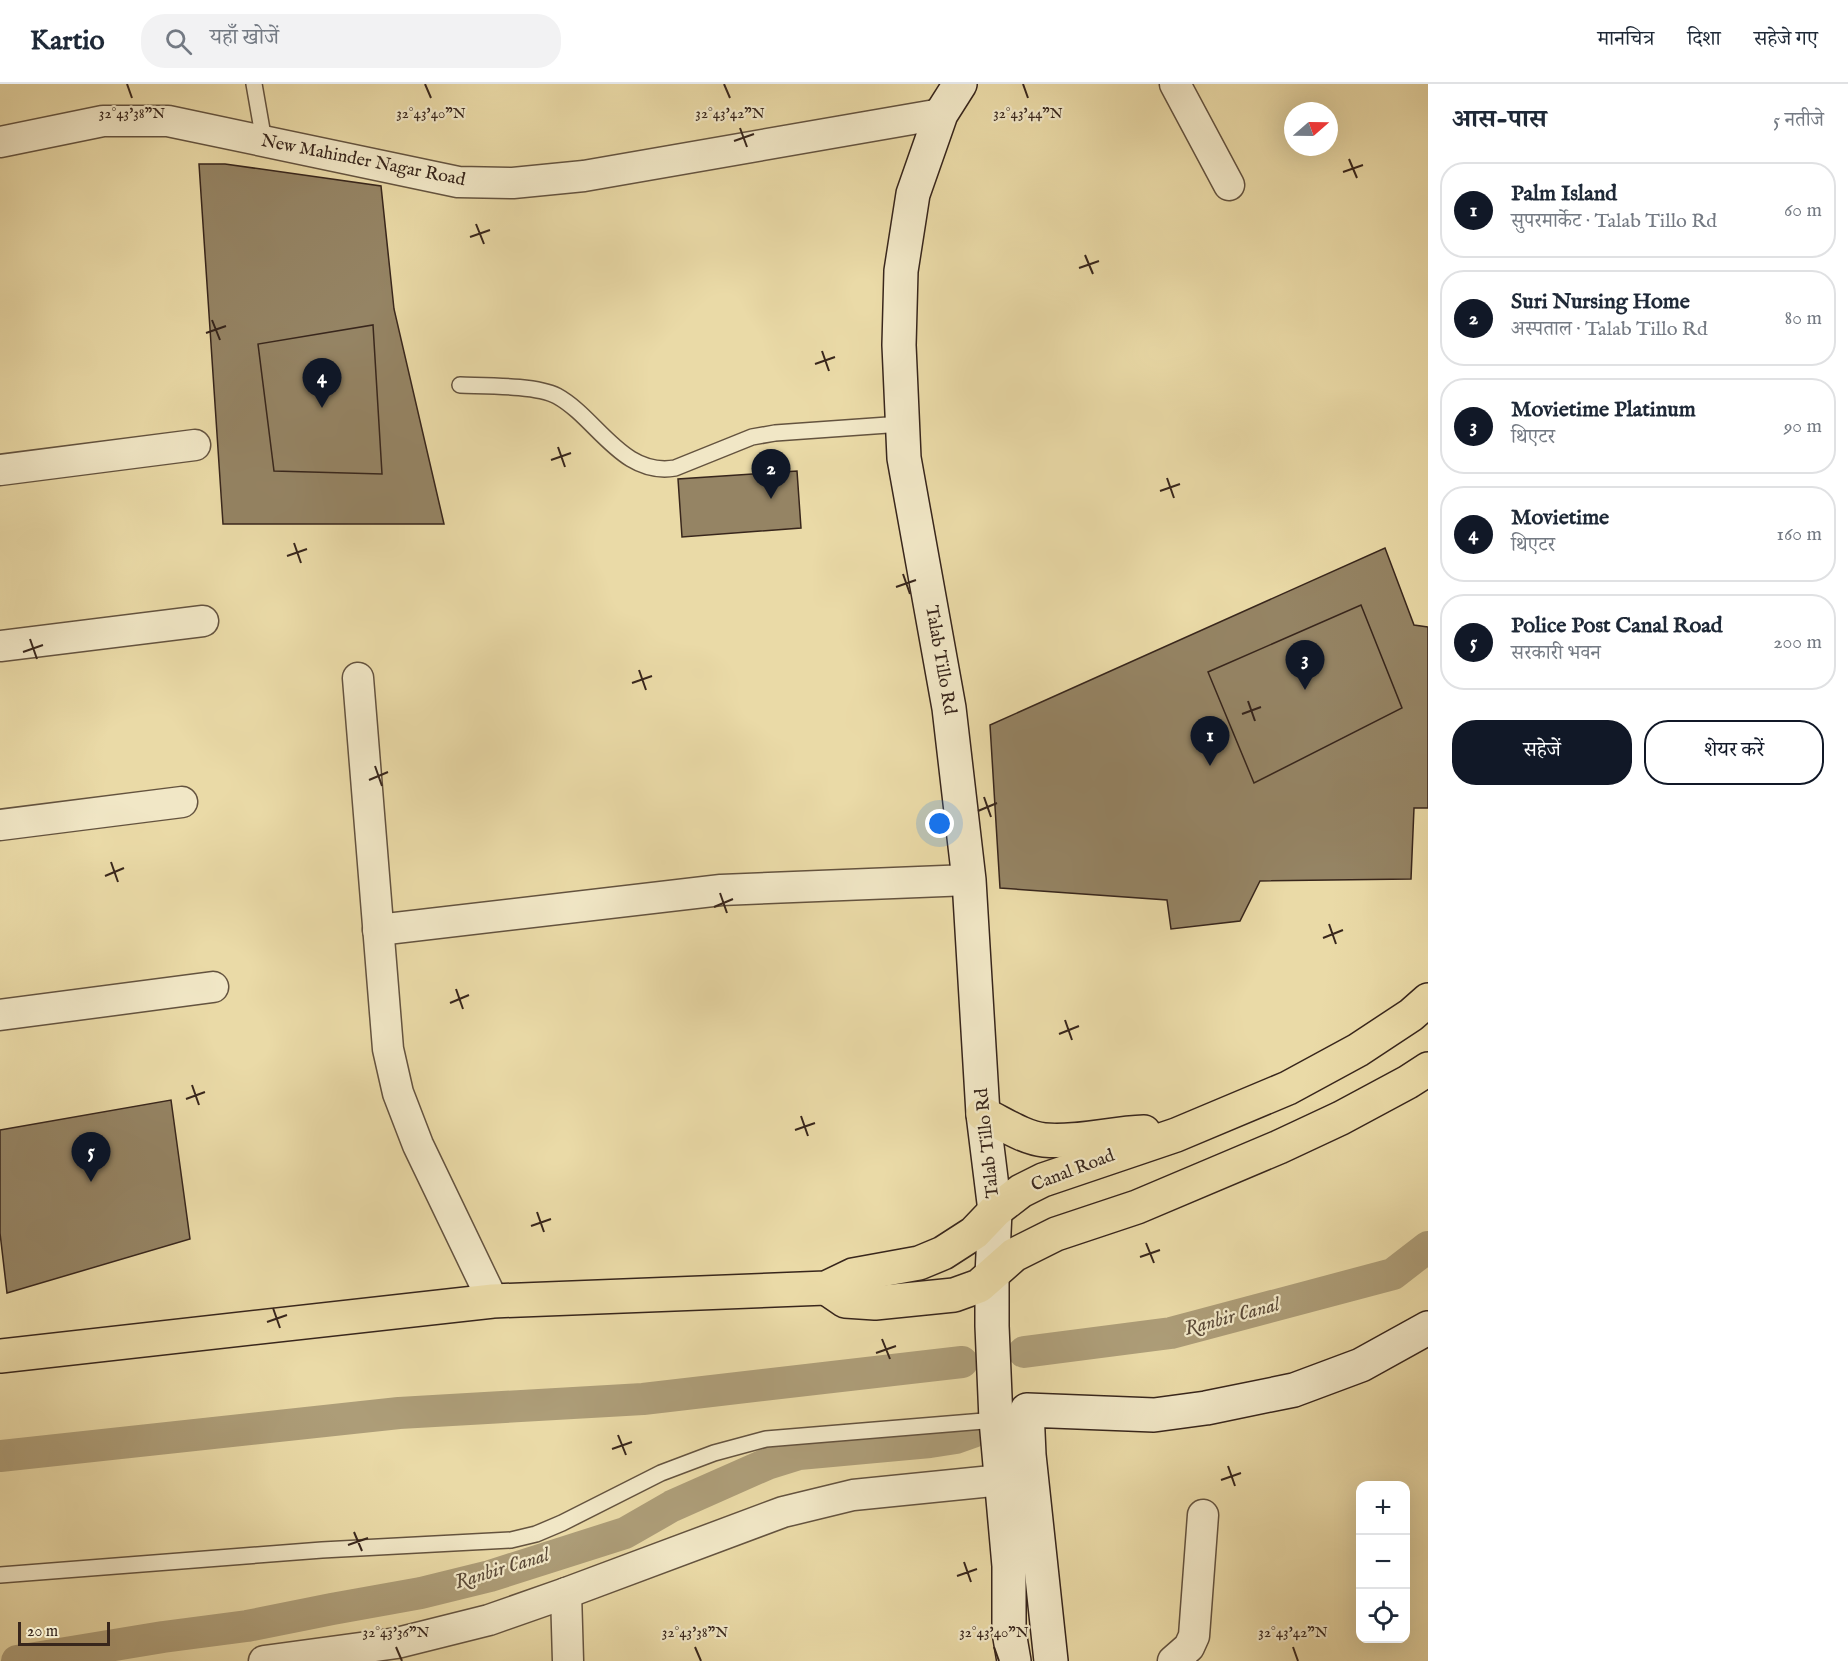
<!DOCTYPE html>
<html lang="hi">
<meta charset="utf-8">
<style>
:root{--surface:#fff;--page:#f2f2f3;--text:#1f2937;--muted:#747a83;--line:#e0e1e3;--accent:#111827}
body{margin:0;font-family:"IM FELL English","Noto Serif Devanagari",serif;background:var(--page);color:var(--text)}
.controls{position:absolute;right:18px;bottom:18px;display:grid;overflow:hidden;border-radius:12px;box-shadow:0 6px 24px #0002}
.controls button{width:54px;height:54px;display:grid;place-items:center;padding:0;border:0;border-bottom:2px solid var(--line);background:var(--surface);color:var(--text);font:30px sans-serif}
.compass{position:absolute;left:1284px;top:18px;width:54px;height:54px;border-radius:50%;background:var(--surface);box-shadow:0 6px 24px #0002;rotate:70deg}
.scale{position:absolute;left:18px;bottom:15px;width:92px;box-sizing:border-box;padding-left:6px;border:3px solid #38261c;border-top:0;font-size:16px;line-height:21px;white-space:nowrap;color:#38261c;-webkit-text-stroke:4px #f1e7c6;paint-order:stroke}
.you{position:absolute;left:940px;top:740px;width:21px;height:21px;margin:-15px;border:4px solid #fff;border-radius:50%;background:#1a73e8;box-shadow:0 0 0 9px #1a73e833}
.badge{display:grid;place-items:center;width:39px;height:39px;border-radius:50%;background:var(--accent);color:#fff;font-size:20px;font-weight:700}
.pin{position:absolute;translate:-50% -50px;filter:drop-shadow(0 2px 3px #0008)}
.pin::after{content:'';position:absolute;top:32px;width:21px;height:18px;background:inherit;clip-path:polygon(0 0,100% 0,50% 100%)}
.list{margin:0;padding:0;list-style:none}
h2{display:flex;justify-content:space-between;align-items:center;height:78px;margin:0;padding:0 24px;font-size:26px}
h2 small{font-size:20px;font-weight:400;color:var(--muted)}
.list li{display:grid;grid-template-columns:39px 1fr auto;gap:18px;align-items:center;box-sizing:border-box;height:96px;margin:0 12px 12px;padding:0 12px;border:2px solid var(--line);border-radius:24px}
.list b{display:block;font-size:22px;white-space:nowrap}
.list p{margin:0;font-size:20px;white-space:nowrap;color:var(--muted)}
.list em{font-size:20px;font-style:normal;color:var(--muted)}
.actions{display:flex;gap:12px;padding:18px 24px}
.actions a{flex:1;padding:14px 0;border:2px solid var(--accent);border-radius:24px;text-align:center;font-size:21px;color:var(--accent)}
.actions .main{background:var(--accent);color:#fff}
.icon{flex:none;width:33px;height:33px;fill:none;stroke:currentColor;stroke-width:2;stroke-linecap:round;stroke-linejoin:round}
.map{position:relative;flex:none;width:1428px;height:1577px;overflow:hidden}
header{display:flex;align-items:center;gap:36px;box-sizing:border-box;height:84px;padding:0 30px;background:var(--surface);border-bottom:2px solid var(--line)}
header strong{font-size:28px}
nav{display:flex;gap:33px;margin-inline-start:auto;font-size:21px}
.search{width:420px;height:54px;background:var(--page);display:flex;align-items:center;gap:15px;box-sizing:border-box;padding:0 21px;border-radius:24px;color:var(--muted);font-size:22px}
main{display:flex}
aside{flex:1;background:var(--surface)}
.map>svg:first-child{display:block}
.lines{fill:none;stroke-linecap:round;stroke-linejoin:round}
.canal{stroke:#ad9d78;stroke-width:32}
.building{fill:#958464;stroke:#38261c;stroke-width:1.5}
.service-casing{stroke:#64533f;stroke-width:18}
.minor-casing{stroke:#64533f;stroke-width:33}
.secondary-casing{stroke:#38261c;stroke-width:36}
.trunk-casing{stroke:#38261c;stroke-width:36}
.service{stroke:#f1e7c6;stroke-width:15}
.minor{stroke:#f1e7c6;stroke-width:30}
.secondary{stroke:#f1e7c6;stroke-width:33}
.trunk{stroke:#eadaa7;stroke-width:33}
.ticks{fill:none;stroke:#38261c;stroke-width:2}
.labels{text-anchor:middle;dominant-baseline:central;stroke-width:4.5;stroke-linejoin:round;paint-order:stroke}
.street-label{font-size:18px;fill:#38261c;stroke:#f1e7c6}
.water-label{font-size:20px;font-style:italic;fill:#5b4a38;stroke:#f1e7c6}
.ticks-label{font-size:15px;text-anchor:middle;fill:#38261c;stroke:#f1e7c6;stroke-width:4.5;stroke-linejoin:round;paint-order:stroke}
</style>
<header>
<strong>Kartio</strong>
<div class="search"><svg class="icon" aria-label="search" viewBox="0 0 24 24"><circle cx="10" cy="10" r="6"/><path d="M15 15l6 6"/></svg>यहाँ खोजें</div>
<nav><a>मानचित्र</a><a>दिशा</a><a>सहेजे गए</a></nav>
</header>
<main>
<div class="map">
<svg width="1428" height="1577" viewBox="0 0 1428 1577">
<rect width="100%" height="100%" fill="#eadaa7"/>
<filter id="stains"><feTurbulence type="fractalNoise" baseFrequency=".00333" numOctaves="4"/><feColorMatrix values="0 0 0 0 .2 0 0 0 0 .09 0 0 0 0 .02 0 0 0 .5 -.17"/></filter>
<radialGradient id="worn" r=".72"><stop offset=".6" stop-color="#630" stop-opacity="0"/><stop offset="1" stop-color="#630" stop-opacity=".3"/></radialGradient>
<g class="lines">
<g class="canal">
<path d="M 1024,1268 L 1171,1249 L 1393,1190 L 1428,1163"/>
<path d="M 0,1372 L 399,1329 L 643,1315 L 962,1278"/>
<path d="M 17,1577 L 163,1553 L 247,1542 L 332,1525 L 421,1509 L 490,1492 L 625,1449 L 672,1422 L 767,1380 L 799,1370 L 930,1358 L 956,1354 L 973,1348"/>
</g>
</g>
<g class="building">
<path d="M 199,80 L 225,80 L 381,102 L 394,225 L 444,440 L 223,440 Z"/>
<path d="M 373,241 L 382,390 L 274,387 L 258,260 Z"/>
<path d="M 797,387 L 801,444 L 682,453 L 678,395 Z"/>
<path d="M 1385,464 L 1414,541 L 1428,543 L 1428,724 L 1414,724 L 1411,795 L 1260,797 L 1240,837 L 1171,845 L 1167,816 L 1000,804 L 990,641 Z"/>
<path d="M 1361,521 L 1402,624 L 1254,699 L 1208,588 Z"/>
<path d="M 171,1016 L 190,1155 L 7,1209 L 0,1149 L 0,1046 Z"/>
</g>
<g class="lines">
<defs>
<g id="service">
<path d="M 254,0 L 264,57"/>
<path d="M 460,301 C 485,302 536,301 557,312 C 597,334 622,393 675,384 L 752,353 L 775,349 L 902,340"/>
<path d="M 0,1491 L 322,1466 L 511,1456 L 536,1450 L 562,1439 L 661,1389 L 714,1369 L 766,1355 L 996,1336"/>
</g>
<g id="minor">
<path d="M 1175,0 L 1229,101"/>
<path d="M 0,58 L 103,37 L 168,37 L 458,98 L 513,99 L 584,92 L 941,30"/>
<path d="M 0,386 L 195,361"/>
<path d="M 0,562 L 203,537"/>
<path d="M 358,594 L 388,965 L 398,1009 L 418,1061 L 493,1217"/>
<path d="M 0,741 L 182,718"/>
<path d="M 378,846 L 721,806 L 969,796"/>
<path d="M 0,931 L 213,903"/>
<path d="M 566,1509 L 568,1577"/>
<path d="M 264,1577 L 397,1559 L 489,1536 L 566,1509 L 783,1428 L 853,1411 L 1002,1396"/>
<path d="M 1173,1577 L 1189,1563 L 1194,1552 L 1203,1431"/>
</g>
<g id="secondary">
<path d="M 960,0 L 941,30 L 913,110 L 901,187 L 899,261 L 904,374 L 949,624 L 969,796 L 983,1030 L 995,1127 L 992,1192 L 992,1242 L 996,1336 L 1009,1482 L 1009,1548 L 1014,1577"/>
<path d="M 1051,1577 L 1029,1371 L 1027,1326 L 1154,1331 L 1206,1324 L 1294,1306 L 1361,1281 L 1428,1244"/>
</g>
<g id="trunk">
<path d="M 983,1030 C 1002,1039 1024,1054 1044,1056 C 1077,1059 1111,1049 1144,1048"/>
<path d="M 826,1204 L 845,1217 L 875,1219 L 954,1211 L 979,1202 L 1014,1171 L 1056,1150 L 1137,1123 L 1279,1063 L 1341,1034 L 1408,998 L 1428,985"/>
<path d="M 0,1272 L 493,1217 L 826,1204 L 853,1191 L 919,1179 L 943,1169 L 974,1149 L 995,1127 L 1021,1107 L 1043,1096 L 1176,1051 L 1288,1004 L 1358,966 L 1411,931 L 1428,916"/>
</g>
</defs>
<use href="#service" class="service-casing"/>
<use href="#minor" class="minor-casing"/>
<use href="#secondary" class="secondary-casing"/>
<use href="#trunk" class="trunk-casing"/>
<use href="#service" class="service"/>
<use href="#minor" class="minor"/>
<use href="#secondary" class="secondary"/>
<use href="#trunk" class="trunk"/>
</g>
<path class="ticks" d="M 127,0 L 132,14M 425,0 L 431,14M 724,0 L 730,14M 1023,0 L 1028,14M 740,44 L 747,63M 734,57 L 754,50M 1349,75 L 1357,94M 1343,88 L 1363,81M 476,140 L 484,160M 470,153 L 490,146M 1085,171 L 1093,190M 1079,184 L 1099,177M 212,236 L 220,256M 206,249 L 226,242M 822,267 L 829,287M 815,280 L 835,273M 558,363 L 565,383M 551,376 L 571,369M 1167,394 L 1174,414M 1160,407 L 1180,400M 294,459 L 301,479M 287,472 L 307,465M 903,490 L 910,510M 896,503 L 916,496M 30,555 L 37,575M 23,568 L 43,561M 639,586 L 646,606M 632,599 L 652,592M 1248,617 L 1255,637M 1242,630 L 1261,623M 375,682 L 382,702M 369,696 L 388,688M 984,713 L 991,733M 978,727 L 997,719M 111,778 L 118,798M 105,792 L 124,784M 720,809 L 727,829M 714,823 L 733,815M 1329,840 L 1336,860M 1323,854 L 1343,846M 456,905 L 463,925M 450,919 L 469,911M 1065,936 L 1072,956M 1059,950 L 1079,942M 192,1001 L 199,1021M 186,1015 L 205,1008M 801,1032 L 808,1052M 795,1046 L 815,1039M 537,1128 L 544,1148M 531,1142 L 551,1135M 1146,1159 L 1154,1179M 1140,1173 L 1160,1166M 273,1224 L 280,1244M 267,1238 L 287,1231M 882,1255 L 890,1275M 876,1269 L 896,1262M 618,1351 L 626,1371M 612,1365 L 632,1358M 1228,1382 L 1235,1402M 1221,1396 L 1241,1389M 354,1448 L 362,1467M 348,1461 L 368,1454M 964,1478 L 971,1498M 957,1492 L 977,1485M 396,1563 L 402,1577M 695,1563 L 701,1577M 994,1563 L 999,1577M 1293,1563 L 1298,1577"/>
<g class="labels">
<g class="street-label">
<text transform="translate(363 77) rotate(11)">New Mahinder Nagar Road</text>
<text transform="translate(940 576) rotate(80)">Talab Tillo Rd</text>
<text transform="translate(988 1059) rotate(-96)">Talab Tillo Rd</text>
<text transform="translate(1073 1087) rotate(-21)">Canal Road</text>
</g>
<g class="water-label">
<text transform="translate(1232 1233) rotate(-15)">Ranbir Canal</text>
<text transform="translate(502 1485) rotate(-17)">Ranbir Canal</text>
</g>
</g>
<g class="ticks-label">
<text x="1028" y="34">32°43'44"N</text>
<text x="132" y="34">32°43'38"N</text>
<text x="431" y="34">32°43'40"N</text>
<text x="730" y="34">32°43'42"N</text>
<text x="396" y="1553">32°43'36"N</text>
<text x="695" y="1553">32°43'38"N</text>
<text x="994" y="1553">32°43'40"N</text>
<text x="1293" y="1553">32°43'42"N</text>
</g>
<rect width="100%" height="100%" filter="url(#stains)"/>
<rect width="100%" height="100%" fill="url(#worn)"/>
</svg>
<div class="controls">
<button>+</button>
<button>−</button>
<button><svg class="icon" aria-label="locate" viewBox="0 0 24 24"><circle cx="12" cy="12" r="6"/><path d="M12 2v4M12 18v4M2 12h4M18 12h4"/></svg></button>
</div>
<svg class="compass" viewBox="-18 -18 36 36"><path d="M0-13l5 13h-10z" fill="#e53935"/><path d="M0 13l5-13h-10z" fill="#747a83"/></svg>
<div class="scale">20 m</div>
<div class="you"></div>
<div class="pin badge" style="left:1210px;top:682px">1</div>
<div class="pin badge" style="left:771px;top:415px">2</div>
<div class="pin badge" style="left:1305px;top:606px">3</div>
<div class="pin badge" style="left:322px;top:324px">4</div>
<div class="pin badge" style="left:91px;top:1098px">5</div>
</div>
<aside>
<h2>आस-पास<small>5 नतीजे</small></h2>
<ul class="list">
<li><span class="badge">1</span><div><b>Palm Island</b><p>सुपरमार्केट · Talab Tillo Rd</p></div><em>60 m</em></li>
<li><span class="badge">2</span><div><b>Suri Nursing Home</b><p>अस्पताल · Talab Tillo Rd</p></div><em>80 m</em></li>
<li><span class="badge">3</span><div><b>Movietime Platinum</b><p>थिएटर</p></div><em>90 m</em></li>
<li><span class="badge">4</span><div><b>Movietime</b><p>थिएटर</p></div><em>160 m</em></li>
<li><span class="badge">5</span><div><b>Police Post Canal Road</b><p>सरकारी भवन</p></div><em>200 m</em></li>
</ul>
<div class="actions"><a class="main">सहेजें</a><a>शेयर करें</a></div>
</aside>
</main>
